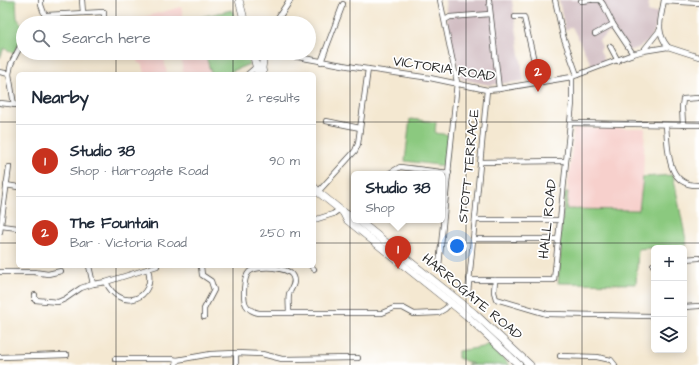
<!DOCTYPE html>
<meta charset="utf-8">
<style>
:root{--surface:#fff;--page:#f2f2f3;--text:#1f2937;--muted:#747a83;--line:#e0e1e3;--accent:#c8321e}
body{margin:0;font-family:"Architects Daughter",sans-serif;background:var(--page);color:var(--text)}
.controls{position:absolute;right:12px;bottom:12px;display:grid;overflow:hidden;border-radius:6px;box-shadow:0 2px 10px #0003}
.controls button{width:36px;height:36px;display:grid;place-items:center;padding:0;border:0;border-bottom:1px solid var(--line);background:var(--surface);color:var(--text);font:20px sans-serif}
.you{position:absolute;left:457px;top:246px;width:14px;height:14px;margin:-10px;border:3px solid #fff;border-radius:50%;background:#1a73e8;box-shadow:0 0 0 6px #1a73e833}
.badge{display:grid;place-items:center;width:26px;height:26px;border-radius:50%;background:var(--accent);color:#fff;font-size:13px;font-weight:700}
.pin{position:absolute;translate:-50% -33px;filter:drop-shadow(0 1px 2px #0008)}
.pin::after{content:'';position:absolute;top:21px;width:14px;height:12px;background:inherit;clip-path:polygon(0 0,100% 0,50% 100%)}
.popup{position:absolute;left:351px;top:171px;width:94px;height:52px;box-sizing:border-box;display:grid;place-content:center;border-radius:6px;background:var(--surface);filter:drop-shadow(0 1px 3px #0005);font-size:13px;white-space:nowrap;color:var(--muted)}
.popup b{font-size:15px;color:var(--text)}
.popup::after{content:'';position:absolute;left:50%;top:100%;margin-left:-8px;border:8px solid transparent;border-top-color:var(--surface)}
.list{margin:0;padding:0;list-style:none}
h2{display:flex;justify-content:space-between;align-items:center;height:52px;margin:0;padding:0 16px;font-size:17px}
h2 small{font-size:13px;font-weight:400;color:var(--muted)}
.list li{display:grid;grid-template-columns:26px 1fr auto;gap:12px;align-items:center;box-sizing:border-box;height:72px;padding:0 16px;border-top:1px solid var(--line)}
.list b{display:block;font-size:15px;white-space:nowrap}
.list p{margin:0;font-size:13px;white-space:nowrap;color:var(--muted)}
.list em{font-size:13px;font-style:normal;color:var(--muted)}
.icon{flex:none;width:22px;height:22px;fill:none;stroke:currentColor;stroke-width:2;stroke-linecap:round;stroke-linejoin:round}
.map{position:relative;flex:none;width:699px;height:365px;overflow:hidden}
.search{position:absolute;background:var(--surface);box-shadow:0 2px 10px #0003;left:16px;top:16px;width:300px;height:44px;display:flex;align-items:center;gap:10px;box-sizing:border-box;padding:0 14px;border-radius:22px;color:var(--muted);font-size:15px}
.panel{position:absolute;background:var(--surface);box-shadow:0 2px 10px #0003;left:16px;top:72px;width:300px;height:196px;border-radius:6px}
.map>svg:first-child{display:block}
.built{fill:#f7d0cc}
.industrial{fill:#d2bec3}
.green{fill:#8bc97f;stroke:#5b7a55}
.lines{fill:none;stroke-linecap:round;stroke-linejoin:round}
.minor-casing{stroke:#494744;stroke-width:6}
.major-casing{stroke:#494744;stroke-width:7}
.highway-casing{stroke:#494744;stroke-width:8}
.minor{stroke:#fff;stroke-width:4.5}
.major{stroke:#fff;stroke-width:5.5}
.highway{stroke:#fff;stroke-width:7}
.grid{fill:none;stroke:#2b2b2b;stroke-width:1;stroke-opacity:0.55}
.labels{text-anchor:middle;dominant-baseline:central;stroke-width:3.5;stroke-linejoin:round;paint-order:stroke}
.street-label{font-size:14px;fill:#2b2b2b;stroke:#fff}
</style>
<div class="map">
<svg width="699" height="365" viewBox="0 0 699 365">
<rect width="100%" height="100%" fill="#fff"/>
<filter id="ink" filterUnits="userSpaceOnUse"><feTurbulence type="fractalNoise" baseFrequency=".025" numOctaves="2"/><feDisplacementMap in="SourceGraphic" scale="8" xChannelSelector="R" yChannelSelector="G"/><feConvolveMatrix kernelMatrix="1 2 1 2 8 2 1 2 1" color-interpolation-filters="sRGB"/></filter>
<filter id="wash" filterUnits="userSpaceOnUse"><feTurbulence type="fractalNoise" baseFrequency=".012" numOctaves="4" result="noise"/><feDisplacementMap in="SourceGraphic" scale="16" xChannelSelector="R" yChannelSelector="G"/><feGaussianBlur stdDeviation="0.9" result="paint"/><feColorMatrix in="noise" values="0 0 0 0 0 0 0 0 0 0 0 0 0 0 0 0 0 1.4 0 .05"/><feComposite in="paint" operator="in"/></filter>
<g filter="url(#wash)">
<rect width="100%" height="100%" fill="#f4e8d1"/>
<g class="built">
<path d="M 181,7 L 185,22 L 196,18 L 197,23 L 125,22 Z"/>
<path d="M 134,53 L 163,53 L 167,74 L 145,74 L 143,65 L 138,63 Z"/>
<path d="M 180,53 L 205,53 L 211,73 L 183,72 Z"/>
<path d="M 574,128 L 645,128 L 643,177 L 673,175 L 687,245 L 638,249 L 636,284 L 558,283 Z"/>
</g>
<g class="industrial">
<path d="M 445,0 L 512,0 L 524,81 L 489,85 L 461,79 L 451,43 L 447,21 Z"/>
<path d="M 559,0 L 649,0 L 648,12 L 658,12 L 655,30 L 647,42 L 638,48 L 626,51 L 616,34 L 614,32 L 610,32 L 599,40 L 602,47 L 600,50 L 605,62 L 592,66 L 572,27 L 565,30 Z"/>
</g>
<g class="green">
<path d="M 0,0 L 16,0 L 17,18 L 23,26 L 23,34 L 14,53 L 4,48 L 0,58 Z"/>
<path d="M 232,10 L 236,23 L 197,23 L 196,18 Z"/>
<path d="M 205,53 L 246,53 L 249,64 L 228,73 L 211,73 Z"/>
<path d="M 410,119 L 436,122 L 435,133 L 450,135 L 446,166 L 405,161 Z"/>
<path d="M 673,175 L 687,245 L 638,249 L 636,284 L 558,283 L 561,249 L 559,248 L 565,192 L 568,192 L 566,209 L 639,210 L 643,177 Z"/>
<path d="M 488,344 L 510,365 L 467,365 L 473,364 L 458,358 L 458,351 L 483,347 Z"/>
</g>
</g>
<g filter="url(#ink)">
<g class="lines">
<defs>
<g id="minor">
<path d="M 41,0 L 41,5 L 45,16"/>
<path d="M 82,0 L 83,13"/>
<path d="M 440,0 L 457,82 L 439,266 L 443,268"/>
<path d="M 489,0 L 499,89"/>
<path d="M 555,0 L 563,36 L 577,75"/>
<path d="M 593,0 L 600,0 L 603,4 L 613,24 L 633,54"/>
<path d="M 664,0 C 661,19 655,31 668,47"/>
<path d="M 581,1 L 590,0"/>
<path d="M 664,1 L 699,3"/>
<path d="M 515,17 L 524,17 L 539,83"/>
<path d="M 445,20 L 450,17 L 490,14"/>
<path d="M 36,23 L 47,15 L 104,12 L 104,23"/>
<path d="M 595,34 L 613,24"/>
<path d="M 610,46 L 618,61"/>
<path d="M 643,51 L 659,31"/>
<path d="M 88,53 L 90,53"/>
<path d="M 275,53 L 354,67 L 430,78 L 487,90 L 499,89 L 572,77 L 633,54 L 643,51 L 668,47 L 699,57"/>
<path d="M 321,62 L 343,4"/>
<path d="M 0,72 L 9,74"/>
<path d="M 248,74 L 256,67"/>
<path d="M 0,103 L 18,105"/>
<path d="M 14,105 L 9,74 L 11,64 L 23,41"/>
<path d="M 326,121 L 360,128"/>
<path d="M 570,123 L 699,125"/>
<path d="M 666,125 C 668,148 666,187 699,185"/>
<path d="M 683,125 L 682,107 L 683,99 L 698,98"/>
<path d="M 481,162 L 565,161"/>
<path d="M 388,174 L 400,167 L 449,173"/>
<path d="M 6,185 L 18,187"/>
<path d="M 318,192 L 355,151 L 358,144 L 368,69"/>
<path d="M 314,220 L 333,214 L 340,209"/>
<path d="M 475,220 L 559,220"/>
<path d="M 1,226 L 18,228"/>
<path d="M 0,232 L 9,167"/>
<path d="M 473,239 L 557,239"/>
<path d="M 684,259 L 699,258"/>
<path d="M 653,265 L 654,265"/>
<path d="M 89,266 L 93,284"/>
<path d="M 201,266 L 202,275 L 211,281 L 214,290 L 204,309 L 204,317"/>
<path d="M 311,266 L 314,269"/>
<path d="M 0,272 L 34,272 L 48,274 L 61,271"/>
<path d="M 469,280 L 554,280 L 572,103 L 572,77"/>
<path d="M 495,280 L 494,292 L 496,299 L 547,314 L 651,316 L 654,315"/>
<path d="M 106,282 C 120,313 157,299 148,269"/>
<path d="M 468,293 L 487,90"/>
<path d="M 35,295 L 35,300 L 58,302 L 65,299 L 81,288 L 93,284 L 106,282 L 157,266"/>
<path d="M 684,307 L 699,306"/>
<path d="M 289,313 C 289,307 288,300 289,294 C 291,288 296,284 293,277 C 289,266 256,265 249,272 C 243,278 243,299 246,305 C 249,310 253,312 259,313 L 382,313 L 394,308 L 403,308 L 414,314 L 438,313 L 445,309 L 451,303"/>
<path d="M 560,356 L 597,357 L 611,360 L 615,365"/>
<path d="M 0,357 L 67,355"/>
<path d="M 115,359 L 172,359 L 177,360"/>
<path d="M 176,365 L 177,360 L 211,354 L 236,353 L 262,354 L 282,359 L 358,358"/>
<path d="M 236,365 L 236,353"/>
</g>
<path id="major" d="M 275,23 L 290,0"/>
<g id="highway">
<path d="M 239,0 L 245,23"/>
<path d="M 253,53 L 258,74"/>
<path d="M 263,74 L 262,68 L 264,54 L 265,53"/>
<path d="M 314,187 L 318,192 L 343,212 L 354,218"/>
<path d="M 343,212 L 347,220 L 467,316 L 519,365"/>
<path d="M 358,220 L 474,313 L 530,365"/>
</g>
</defs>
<use href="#minor" class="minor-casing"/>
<use href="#major" class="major-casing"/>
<use href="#highway" class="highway-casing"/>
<use href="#minor" class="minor"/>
<use href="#major" class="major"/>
<use href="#highway" class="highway"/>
</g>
</g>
<path class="grid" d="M 116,0 L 116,23M 233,0 L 233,23M 350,0 L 350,365M 466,0 L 466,365M 582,0 L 582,365M 116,53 L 116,74M 233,53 L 233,74M 0,122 L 18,122M 314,122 L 699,122M 0,243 L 18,243M 314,243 L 699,243M 116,266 L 116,365M 233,266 L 233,365"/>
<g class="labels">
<g class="street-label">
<text transform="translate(444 69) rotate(9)">VICTORIA ROAD</text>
<text transform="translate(469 166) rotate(-84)">STOTT TERRACE</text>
<text transform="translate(548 219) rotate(-84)">HALL ROAD</text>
<text transform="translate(472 297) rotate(40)">HARROGATE ROAD</text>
</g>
</g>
</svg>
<div class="controls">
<button>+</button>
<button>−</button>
<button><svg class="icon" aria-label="layers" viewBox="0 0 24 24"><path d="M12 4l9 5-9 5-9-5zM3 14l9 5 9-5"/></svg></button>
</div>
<div class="you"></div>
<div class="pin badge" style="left:398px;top:269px">1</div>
<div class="popup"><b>Studio 38</b>Shop</div>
<div class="pin badge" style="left:538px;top:92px">2</div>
<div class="search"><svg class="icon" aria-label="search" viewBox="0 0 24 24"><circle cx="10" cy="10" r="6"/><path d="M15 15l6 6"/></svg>Search here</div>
<section class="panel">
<h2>Nearby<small>2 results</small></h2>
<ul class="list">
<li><span class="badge">1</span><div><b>Studio 38</b><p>Shop · Harrogate Road</p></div><em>90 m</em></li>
<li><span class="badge">2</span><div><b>The Fountain</b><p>Bar · Victoria Road</p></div><em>250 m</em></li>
</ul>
</section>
</div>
